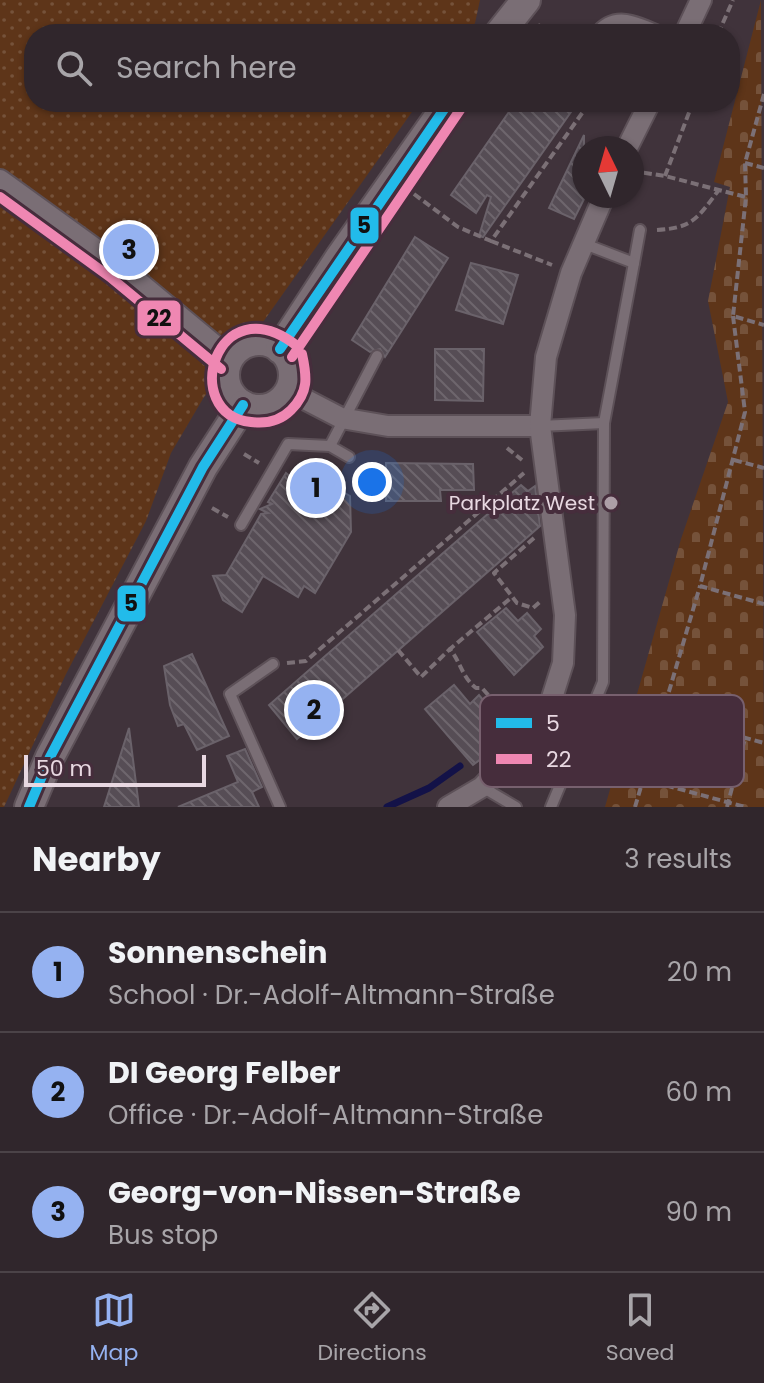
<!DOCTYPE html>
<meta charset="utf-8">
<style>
:root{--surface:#30262c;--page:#382e34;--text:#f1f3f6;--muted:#a8a5a9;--line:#4b4348;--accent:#95b2f1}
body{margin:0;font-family:Poppins,sans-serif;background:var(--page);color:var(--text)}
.compass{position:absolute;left:572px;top:136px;width:72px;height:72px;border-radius:50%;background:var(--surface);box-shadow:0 2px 6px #0004;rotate:355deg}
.scale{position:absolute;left:24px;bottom:20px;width:182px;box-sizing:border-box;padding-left:8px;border:4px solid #e8d8e1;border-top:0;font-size:22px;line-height:28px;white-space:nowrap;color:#e8d8e1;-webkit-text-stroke:6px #462d3c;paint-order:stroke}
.you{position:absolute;left:372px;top:482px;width:28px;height:28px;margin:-20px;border:6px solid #fff;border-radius:50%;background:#1a73e8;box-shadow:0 0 0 12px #1a73e833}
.badge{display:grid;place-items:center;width:52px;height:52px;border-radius:50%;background:var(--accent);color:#111;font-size:26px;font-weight:700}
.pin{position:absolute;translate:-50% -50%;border:4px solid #fff;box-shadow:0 2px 8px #0006}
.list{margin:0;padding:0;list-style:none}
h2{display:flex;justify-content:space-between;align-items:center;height:104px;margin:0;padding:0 32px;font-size:34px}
h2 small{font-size:26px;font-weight:400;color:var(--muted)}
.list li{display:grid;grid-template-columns:52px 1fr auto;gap:24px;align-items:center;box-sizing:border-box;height:120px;padding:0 32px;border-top:2px solid var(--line)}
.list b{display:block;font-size:30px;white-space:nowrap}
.list p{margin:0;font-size:26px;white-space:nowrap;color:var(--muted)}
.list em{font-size:26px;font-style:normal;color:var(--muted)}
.icon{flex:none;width:44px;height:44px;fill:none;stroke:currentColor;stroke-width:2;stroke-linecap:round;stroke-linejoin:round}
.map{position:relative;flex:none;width:764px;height:807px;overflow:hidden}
.search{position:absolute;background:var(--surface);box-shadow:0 2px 6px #0004;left:24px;right:24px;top:24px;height:88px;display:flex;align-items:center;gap:20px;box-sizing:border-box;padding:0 28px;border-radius:32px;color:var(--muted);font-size:30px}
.sheet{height:464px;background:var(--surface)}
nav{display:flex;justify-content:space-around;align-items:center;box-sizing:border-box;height:112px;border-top:2px solid var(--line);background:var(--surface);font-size:22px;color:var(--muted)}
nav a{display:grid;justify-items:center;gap:4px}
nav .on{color:var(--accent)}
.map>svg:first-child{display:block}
.grass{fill:url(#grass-dots)}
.cemetery{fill:url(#cemetery-stones)}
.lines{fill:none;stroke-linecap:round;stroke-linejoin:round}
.stream{stroke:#131248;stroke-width:7}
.building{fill:url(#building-back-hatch);stroke:#6a626a;stroke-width:2}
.lane-casing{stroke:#5d5158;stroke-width:14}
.street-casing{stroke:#5d5158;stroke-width:24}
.secondary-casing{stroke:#5d5158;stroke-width:32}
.path{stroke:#7b7076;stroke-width:4;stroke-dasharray:8 4;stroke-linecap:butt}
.lane{stroke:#7a6e75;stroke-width:10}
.street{stroke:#7a6e75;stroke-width:20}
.secondary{stroke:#7a6e75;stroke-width:28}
.bus-1-casing{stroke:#462d3c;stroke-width:16}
.bus-2-casing{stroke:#462d3c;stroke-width:16}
.bus-1{stroke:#22bbea;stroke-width:10}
.bus-2{stroke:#ef87b2;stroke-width:10}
.poi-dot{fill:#ad9ea7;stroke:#462d3c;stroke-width:3}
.labels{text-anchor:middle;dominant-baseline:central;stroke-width:8;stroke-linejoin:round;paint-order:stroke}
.poi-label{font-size:20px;fill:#e8d8e1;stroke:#462d3c;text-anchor:end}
.key{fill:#462d3c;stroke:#77606e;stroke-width:2}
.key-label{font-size:22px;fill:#e8d8e1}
.line-badge{stroke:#462d3c;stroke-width:3}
.pale-badge-label{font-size:22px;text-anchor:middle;font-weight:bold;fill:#111}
</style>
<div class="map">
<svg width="764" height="807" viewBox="0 0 764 807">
<defs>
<pattern id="grass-dots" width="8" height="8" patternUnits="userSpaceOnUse" patternTransform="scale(2)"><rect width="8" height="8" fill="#5e3519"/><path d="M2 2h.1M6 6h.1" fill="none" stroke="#75523a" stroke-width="1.8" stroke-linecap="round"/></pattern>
<pattern id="cemetery-stones" width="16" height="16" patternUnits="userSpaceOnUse" patternTransform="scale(2)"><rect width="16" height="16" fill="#5e3519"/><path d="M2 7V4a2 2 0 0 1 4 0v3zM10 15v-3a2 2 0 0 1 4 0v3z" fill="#75523a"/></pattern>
<pattern id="building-back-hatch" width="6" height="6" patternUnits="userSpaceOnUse" patternTransform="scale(2)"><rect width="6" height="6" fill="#564d55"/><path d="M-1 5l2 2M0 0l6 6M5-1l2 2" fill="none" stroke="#6e666d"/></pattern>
</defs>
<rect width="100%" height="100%" fill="#40333b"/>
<path class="grass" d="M 0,0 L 480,0 L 475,23 L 468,34 L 34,34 L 34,102 L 419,102 L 263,322 L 204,397 L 171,453 L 146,521 L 66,674 L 4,807 L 0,807 Z"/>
<path class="cemetery" d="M 761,0 L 764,807 L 605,807 L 681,539 L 728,402 L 708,301 L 730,187 L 714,182 Z"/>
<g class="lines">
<path class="stream" d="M 387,807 L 429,788 L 460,766"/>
</g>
<g class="building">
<path d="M 516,102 L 578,102 L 483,237 L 479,236 L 491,197 L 487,195 L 476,213 L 451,195 Z"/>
<path d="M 584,135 L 584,199 L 574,219 L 549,208 Z"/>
<path d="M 415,237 L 448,258 L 385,357 L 380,349 L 370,352 L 352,340 Z"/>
<path d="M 471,263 L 518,275 L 503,324 L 456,310 Z"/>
<path d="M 435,349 L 484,349 L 483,401 L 435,400 Z"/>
<path d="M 315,461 L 344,478 L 338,489 L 350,496 L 351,532 L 315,593 L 304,586 L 298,597 L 263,576 L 242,612 L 223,600 L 213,576 L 226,575 L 261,514 L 268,513 L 260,509 L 272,504 L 268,502 L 286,473 L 291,477 L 298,465 L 309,472 Z"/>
<path d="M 386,463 L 473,464 L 474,490 L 440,490 L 441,501 L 386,501 Z"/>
<path d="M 521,485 L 528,491 L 535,486 L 540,526 L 297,739 L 269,705 Z"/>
<path d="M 506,608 L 518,621 L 527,613 L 541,629 L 534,636 L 543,647 L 514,675 L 477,632 Z"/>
<path d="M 192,654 L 229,736 L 197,750 L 184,724 L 178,726 L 170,705 L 164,666 Z"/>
<path d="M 454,685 L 470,704 L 479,695 L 493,712 L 484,719 L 503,742 L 473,765 L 425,709 Z"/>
<path d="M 129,728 L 139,807 L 104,807 Z"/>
<path d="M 245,749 L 262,787 L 252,792 L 259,807 L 178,807 L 238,782 L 227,756 Z"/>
</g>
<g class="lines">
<defs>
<g id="lane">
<path d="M 595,34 C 615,8 639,23 665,34"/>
<path d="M 634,263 L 640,230"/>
<path d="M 540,426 L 604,423"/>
<path d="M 330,446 L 377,356"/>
<path d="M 241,525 L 288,444 L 330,446 L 349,457"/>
<path d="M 273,664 L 230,694 L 280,807"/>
<path d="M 551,701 L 584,727"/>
<path d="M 482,787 L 516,807"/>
<path d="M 551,807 L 603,682 L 604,423 L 634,263 L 582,243"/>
</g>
<g id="street">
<path d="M 685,34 L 701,0"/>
<path d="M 627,148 L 650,102"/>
<path d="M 0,180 L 119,266 L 230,358"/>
<path d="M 289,391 L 341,418 L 388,426 L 540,426"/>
<path d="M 448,807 L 482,787 L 545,720 L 563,663 L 565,615 L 540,426 L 546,357 L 571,273 L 604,196"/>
</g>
<g id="secondary">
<path d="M 499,34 L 526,0"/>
<circle cx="259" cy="375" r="34"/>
<path d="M 280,349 L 340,257 L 449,102"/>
<path d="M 29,807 L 50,757 L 203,467 L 243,405"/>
</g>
</defs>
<use href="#lane" class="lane-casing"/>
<use href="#street" class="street-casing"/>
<use href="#secondary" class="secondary-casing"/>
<g class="path">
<path d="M 538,25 L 557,34"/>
<path d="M 718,34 L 733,0"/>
<path d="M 764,94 L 745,163 L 746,197 L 733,316 L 764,325"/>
<path d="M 745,163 L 764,168"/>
<path d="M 632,171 L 665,176 L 746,197"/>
<path d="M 665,176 L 693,102"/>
<path d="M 414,194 L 458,227 L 491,241 L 590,102"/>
<path d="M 657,230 C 692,228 697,219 718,191"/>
<path d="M 491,241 L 552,265"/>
<path d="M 733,316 L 745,412 L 700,586 L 764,604"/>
<path d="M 507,448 L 522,460"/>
<path d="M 244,454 L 259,463"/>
<path d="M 734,460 L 764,468"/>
<path d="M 212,508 L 228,517"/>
<path d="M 534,538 L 494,573 L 517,603 L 533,608 L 541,601"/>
<path d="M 398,650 L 421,677 L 450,649"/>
<path d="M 287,663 L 306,661 L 524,473"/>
<path d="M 662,715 L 764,743"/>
<path d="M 512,722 L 482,688 L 476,688 C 462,677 461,663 450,649 L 512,597"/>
<path d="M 643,779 L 745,807"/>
<path d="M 635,807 L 700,586"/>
<path d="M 727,807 L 745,738"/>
</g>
<use href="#lane" class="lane"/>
<use href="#street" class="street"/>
<use href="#secondary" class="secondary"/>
<defs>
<g id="bus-1">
<path d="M 280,349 L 449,102"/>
<path d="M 29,807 L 50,757 L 203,467 L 243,405"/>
</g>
<g id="bus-2">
<path d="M 0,197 L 110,277 L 221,369"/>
<path d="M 297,346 C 216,283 178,414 251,422 C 266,424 280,421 291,410 C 309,392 307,377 302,354"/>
<path d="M 292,357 L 460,110"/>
</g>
</defs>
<use href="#bus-1" class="bus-1-casing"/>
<use href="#bus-2" class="bus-2-casing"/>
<use href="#bus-1" class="bus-1"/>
<use href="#bus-2" class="bus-2"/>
</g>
<circle class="poi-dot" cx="611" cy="503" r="8"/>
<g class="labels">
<g class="poi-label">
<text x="595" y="503">Parkplatz West</text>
</g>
</g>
<rect x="480" y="695" width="264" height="92" rx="12" class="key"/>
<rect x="496" y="718" width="36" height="10" fill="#22bbea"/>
<rect x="496" y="754" width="36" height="10" fill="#ef87b2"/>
<g class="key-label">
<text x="546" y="731">5</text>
<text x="546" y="767">22</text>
</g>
<g class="line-badge">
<rect x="349" y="206" width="31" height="39" rx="8" fill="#22bbea"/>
<rect x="136" y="299" width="46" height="38" rx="8" fill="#ef87b2"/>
<rect x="116" y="584" width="31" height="39" rx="8" fill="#22bbea"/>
</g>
<g class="pale-badge-label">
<text x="364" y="233">5</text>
<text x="159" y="326">22</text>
<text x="131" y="611">5</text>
</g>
</svg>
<svg class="compass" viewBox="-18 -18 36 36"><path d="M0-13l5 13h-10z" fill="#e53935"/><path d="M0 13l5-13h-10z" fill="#a8a5a9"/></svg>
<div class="scale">50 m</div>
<div class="you"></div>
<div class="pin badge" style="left:316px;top:488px">1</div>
<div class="pin badge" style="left:314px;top:710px">2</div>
<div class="pin badge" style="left:129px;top:250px">3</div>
<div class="search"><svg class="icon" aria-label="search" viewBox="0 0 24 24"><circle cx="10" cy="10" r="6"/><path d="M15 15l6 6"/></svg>Search here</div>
</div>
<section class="sheet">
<h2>Nearby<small>3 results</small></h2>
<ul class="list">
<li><span class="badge">1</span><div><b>Sonnenschein</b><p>School · Dr.-Adolf-Altmann-Straße</p></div><em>20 m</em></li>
<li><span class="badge">2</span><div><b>DI Georg Felber</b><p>Office · Dr.-Adolf-Altmann-Straße</p></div><em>60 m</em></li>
<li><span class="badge">3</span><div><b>Georg-von-Nissen-Straße</b><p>Bus stop</p></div><em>90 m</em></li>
</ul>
</section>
<nav>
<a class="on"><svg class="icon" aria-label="map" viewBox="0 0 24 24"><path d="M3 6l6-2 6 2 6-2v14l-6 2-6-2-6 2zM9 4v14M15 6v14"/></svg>Map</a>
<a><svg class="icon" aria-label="directions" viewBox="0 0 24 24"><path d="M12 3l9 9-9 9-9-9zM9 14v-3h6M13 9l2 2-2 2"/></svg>Directions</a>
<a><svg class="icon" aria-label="saved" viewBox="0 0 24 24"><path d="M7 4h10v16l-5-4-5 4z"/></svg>Saved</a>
</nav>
